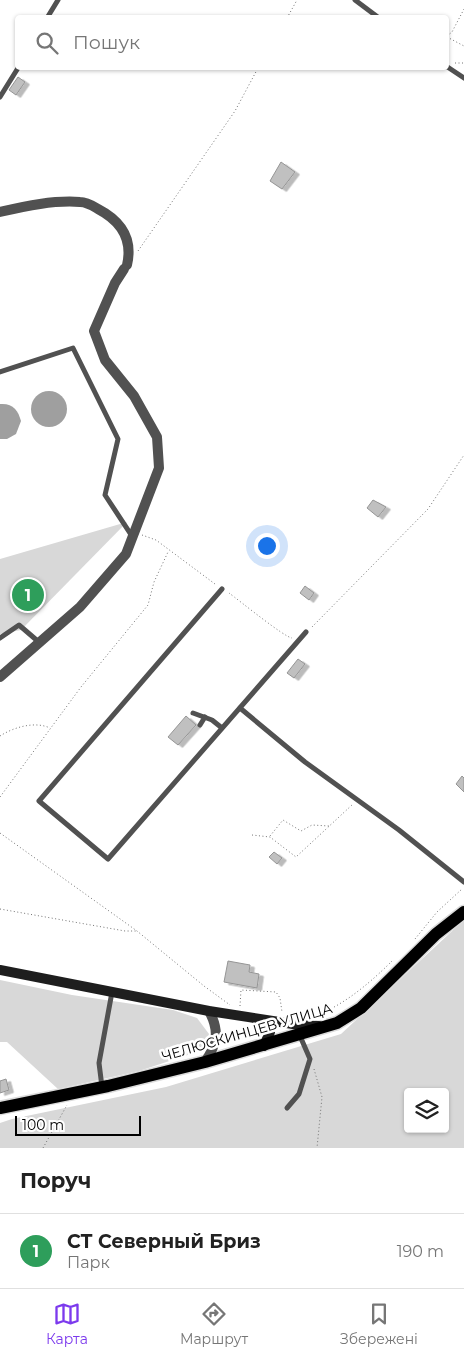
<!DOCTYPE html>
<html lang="uk">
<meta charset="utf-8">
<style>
:root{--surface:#fff;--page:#f6f6f6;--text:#222;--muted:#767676;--line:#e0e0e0;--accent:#7c3aed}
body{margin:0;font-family:Montserrat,sans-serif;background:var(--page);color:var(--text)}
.controls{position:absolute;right:15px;bottom:15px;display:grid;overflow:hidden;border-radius:5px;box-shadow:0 1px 4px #0004}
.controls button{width:45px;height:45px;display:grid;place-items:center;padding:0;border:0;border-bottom:1px solid var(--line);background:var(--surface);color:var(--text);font:25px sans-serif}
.scale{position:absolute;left:15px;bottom:12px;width:126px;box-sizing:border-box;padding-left:5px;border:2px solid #000;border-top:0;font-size:14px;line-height:18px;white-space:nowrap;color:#000;-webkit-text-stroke:4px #fff;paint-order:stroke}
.you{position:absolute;left:266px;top:545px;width:18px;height:18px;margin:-12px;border:4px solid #fff;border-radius:50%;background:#1a73e8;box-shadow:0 0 0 8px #1a73e833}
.badge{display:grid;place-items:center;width:32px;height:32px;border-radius:50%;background:var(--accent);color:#fff;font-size:16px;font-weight:700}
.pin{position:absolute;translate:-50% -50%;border:2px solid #fff;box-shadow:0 1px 5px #0006}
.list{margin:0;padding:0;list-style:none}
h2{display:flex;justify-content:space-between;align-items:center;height:65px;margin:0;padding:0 20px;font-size:21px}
h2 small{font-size:16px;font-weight:400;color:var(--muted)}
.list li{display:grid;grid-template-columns:32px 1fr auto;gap:15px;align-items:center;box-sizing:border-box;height:75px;padding:0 20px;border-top:1px solid var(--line)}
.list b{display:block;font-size:19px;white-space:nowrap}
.list p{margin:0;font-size:16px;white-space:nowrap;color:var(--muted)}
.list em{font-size:16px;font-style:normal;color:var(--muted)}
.icon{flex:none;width:28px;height:28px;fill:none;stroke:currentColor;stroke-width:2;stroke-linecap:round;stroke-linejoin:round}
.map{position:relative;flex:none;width:464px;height:1148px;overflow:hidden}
.search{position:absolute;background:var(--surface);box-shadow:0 1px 4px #0004;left:15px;right:15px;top:15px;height:55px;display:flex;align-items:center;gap:12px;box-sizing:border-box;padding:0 18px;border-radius:5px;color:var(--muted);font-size:19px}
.sheet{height:140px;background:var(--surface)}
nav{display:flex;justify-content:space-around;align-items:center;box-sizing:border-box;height:70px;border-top:1px solid var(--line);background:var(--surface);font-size:14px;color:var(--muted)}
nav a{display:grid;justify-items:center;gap:2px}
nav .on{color:var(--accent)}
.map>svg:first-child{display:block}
.green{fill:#d8d8d8;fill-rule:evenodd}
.water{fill:#9f9f9f}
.building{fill:#c0c0c0;stroke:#959595;filter:url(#shadow)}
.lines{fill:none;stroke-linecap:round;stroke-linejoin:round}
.primary-casing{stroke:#dbdbdb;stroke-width:15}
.path{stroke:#737373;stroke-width:1;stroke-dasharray:1 2.5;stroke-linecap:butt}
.service{stroke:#515151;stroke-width:5}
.minor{stroke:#515151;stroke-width:10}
.secondary{stroke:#1e1e1e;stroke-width:10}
.primary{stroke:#000;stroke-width:12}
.labels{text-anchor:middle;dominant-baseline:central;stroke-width:5;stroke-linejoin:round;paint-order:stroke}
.street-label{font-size:14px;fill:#000;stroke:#fff}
</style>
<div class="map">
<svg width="464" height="1148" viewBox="0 0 464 1148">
<defs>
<filter id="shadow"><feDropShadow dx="4.5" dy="2.5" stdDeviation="0" flood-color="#0004"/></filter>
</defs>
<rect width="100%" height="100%" fill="#fff"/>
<g class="green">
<path d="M 127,522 L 21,630 L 0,634 L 0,559 Z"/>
<path d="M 464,920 L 464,1148 L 0,1148 L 0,1123 L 12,1119 L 166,1087 L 341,1034 ZM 408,1092 L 445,1092 L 445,1129 L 408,1129 Z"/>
<path d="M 0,980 L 72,995 L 173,1010 L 197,1018 L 209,1034 L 203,1050 L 139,1071 L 58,1089 L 7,1042 L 0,1042 Z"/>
</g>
<g class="water">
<circle cx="49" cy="409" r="18"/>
<path d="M 0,404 C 13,403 18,410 21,421 L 16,434 L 7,439 L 0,439 Z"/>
</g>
<g class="building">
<path d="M 18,77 L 25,82 L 16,95 L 9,90 Z"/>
<path d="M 281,162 L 295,172 L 282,189 L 270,181 Z"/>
<path d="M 373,500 L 386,507 L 378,517 L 367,508 Z"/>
<path d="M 305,586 L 314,593 L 309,600 L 300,593 Z"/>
<path d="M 298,659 L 305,664 L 294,678 L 287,673 Z"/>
<path d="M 186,716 L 196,725 L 178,745 L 168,737 Z"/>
<path d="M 462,776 L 464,778 L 464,792 L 456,784 Z"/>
<path d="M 274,852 L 282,858 L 277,864 L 269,857 Z"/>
<path d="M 228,961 L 250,965 L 249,972 L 259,974 L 257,988 L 224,982 Z"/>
<path d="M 6,1079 L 9,1090 L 0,1093 L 0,1081 Z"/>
</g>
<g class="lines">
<defs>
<path id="primary" d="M 0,1108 L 108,1086 L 205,1062 L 337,1023 L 361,1008 L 436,934 L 464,912"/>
</defs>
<use href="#primary" class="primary-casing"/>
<g class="path">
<path d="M 287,18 L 297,0"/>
<path d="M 447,36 L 452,32 L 464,9"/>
<path d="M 447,37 L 464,46"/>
<path d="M 455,63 L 464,63"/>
<path d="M 138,251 L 235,111 L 258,68"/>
<path d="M 142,535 L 156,540 L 215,584"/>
<path d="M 229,593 C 240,601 284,637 292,638"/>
<path d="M 312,627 L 428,509 L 464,455"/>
<path d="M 0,736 C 14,727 35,721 50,728"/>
<path d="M 0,797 L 81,687 L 148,605 L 154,582 L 168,552"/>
<path d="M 0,833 L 137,931 L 204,986 L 230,1005"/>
<path d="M 252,835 L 270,837 L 296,857 L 353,804"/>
<path d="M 270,836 L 283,820 L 301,831 L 312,825 L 329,826"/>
<path d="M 0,909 L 125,931 L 136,931"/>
<path d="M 415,939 L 437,912 L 462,889"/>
<path d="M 240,1006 L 241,990 L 276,992 L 280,998 L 282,1012"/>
<path d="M 315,1016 C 344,1005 370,983 392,961"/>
<path d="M 314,1069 L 322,1097 L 317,1148"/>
<path d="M 43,1148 L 67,1105"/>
</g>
<g class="service">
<path d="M 355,0 L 379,18"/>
<path d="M 47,18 L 58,0"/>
<path d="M 446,66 L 464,78"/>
<path d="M 0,97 L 18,68"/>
<path d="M 0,372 L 73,348 L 118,439 L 105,495 L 132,536"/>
<path d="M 222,589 L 39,801 L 108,859 L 306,632"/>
<path d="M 0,638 L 19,625 L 40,643"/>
<path d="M 240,708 L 305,762 L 399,830 L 464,882"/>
<path d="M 193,713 L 212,720 L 222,728"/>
<path d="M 200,725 L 205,717"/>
<path d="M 102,1087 L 99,1063 L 112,992"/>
<path d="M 287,1108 L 299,1094 L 310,1059 L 300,1036"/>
</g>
<g class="minor">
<path d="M 0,212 C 26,206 54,200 80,202 C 87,202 93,206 98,209 C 121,221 133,239 127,265"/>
<path d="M 0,677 L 80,607 L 126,554 L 159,468 L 157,437 L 134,396 L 105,360 L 94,331 L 115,283 L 124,269"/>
<path d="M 205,1062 C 217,1044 220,1031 209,1011"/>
</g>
<g class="secondary">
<path d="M 0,970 L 209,1011 L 299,1025 L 319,1026"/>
<path d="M 256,1019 L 270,1032 L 264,1046"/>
</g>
<use href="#primary" class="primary"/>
</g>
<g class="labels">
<g class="street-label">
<text transform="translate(247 1032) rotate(-16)">ЧЕЛЮСКИНЦЕВ УЛИЦА</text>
</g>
</g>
</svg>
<div class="controls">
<button><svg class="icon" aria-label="layers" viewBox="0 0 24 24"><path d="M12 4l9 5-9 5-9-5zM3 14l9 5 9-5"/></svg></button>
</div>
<div class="scale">100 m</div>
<div class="you"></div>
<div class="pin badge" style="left:28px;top:595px;background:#2e9e5b">1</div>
<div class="search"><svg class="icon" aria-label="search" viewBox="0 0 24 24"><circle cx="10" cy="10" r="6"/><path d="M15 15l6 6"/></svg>Пошук</div>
</div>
<section class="sheet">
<h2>Поруч<small></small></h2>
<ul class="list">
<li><span class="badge" style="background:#2e9e5b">1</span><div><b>СТ Северный Бриз</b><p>Парк</p></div><em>190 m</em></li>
</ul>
</section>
<nav>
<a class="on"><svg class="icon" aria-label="map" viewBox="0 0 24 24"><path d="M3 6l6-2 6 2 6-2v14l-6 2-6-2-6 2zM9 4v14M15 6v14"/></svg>Карта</a>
<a><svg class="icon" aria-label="directions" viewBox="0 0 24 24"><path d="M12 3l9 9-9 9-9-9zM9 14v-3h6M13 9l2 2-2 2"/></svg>Маршрут</a>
<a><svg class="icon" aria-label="saved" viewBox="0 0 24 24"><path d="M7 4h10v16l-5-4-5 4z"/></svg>Збережені</a>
</nav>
